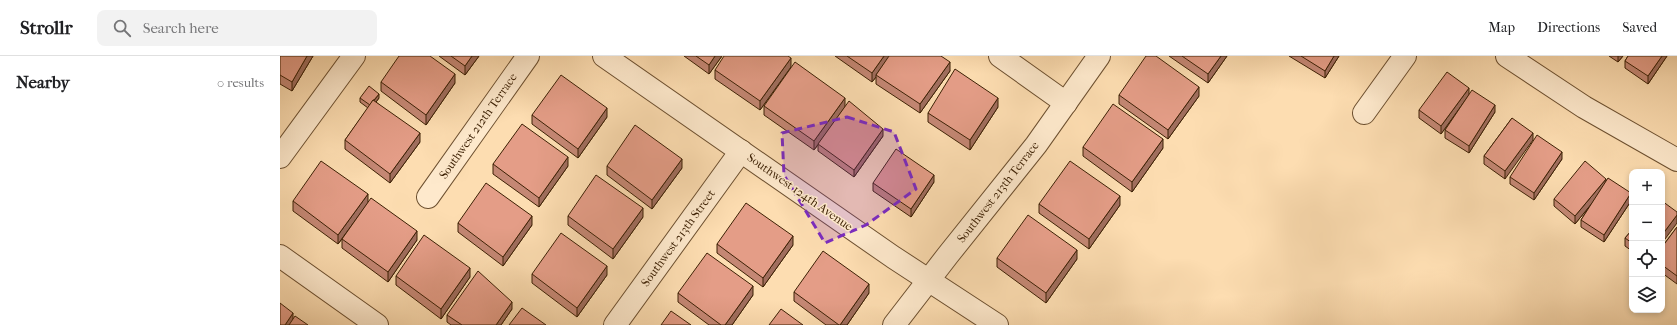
<!DOCTYPE html>
<meta charset="utf-8">
<style>
:root{--surface:#fff;--page:#f2f2f2;--text:#202124;--muted:#757577;--line:#e0e0e0}
body{margin:0;font-family:"IM FELL French Canon",serif;background:var(--page);color:var(--text)}
.controls{position:absolute;right:12px;bottom:12px;display:grid;overflow:hidden;border-radius:8px;box-shadow:0 2px 6px #0003}
.controls button{width:36px;height:36px;display:grid;place-items:center;padding:0;border:0;border-bottom:1px solid var(--line);background:var(--surface);color:var(--text);font:20px sans-serif}
.list{margin:0;padding:0;list-style:none}
h2{display:flex;justify-content:space-between;align-items:center;height:52px;margin:0;padding:0 16px;font-size:17px}
h2 small{font-size:13px;font-weight:400;color:var(--muted)}
.icon{flex:none;width:22px;height:22px;fill:none;stroke:currentColor;stroke-width:2;stroke-linecap:round;stroke-linejoin:round}
.map{position:relative;flex:none;width:1397px;height:269px;overflow:hidden}
header{display:flex;align-items:center;gap:24px;box-sizing:border-box;height:56px;padding:0 20px;background:var(--surface);border-bottom:1px solid var(--line)}
header strong{font-size:19px}
nav{display:flex;gap:22px;margin-inline-start:auto;font-size:14px}
.search{width:280px;height:36px;background:var(--page);display:flex;align-items:center;gap:10px;box-sizing:border-box;padding:0 14px;border-radius:8px;color:var(--muted);font-size:15px}
main{display:flex}
aside{flex:1;background:var(--surface)}
.map>svg:first-child{display:block}
.lines{fill:none;stroke-linecap:round;stroke-linejoin:round}
.minor-casing{stroke:#6d5030;stroke-width:24}
.minor{stroke:#fee9cc;stroke-width:22}
.wall{fill:#c48774;stroke:#3d2105}
.shaded-wall{fill:#a06e5e;stroke:#3d2105}
.building{fill:#e49d87;stroke:#3d2105}
.marked{fill:#7b2cbf;fill-opacity:0.2;stroke:#7b2cbf;stroke-width:3;stroke-dasharray:8 5;stroke-linejoin:round}
.labels{text-anchor:middle;dominant-baseline:central;stroke-width:3;stroke-linejoin:round;paint-order:stroke}
.street-label{font-size:12px;fill:#3d2105;stroke:#fee9cc}
</style>
<header>
<strong>Strollr</strong>
<div class="search"><svg class="icon" aria-label="search" viewBox="0 0 24 24"><circle cx="10" cy="10" r="6"/><path d="M15 15l6 6"/></svg>Search here</div>
<nav><a>Map</a><a>Directions</a><a>Saved</a></nav>
</header>
<main>
<aside>
<h2>Nearby<small>0 results</small></h2>
<ul class="list">
</ul>
</aside>
<div class="map">
<svg width="1397" height="269" viewBox="0 0 1397 269">
<rect width="100%" height="100%" fill="#fdddb1"/>
<filter id="stains"><feTurbulence type="fractalNoise" baseFrequency=".005" numOctaves="4"/><feColorMatrix values="0 0 0 0 .2 0 0 0 0 .09 0 0 0 0 .02 0 0 0 .5 -.17"/></filter>
<radialGradient id="worn" r=".72"><stop offset=".6" stop-color="#630" stop-opacity="0"/><stop offset="1" stop-color="#630" stop-opacity=".3"/></radialGradient>
<g class="lines">
<defs>
<g id="minor">
<path d="M 324,0 L 613,201 L 717,269"/>
<path d="M 720,0 L 786,47"/>
<path d="M 1227,0 L 1304,51 L 1397,104"/>
<path d="M 1084,57 L 1125,0"/>
<path d="M 0,101 L 74,0"/>
<path d="M 148,141 L 248,0"/>
<path d="M 0,200 L 97,269"/>
<path d="M 335,269 L 461,95"/>
<path d="M 614,269 L 668,199 L 756,89 L 819,0"/>
</g>
</defs>
<use href="#minor" class="minor-casing"/>
<use href="#minor" class="minor"/>
</g>
<g class="wall">
<path d="M 0,0 L 33,0 L 12,35 L 0,28 Z"/>
<path d="M 159,0 L 199,0 L 185,19 Z"/>
<path d="M 404,0 L 442,0 L 429,18 Z"/>
<path d="M 555,0 L 661,0 L 670,15 L 640,57 L 596,28 L 596,21 L 592,26 Z"/>
<path d="M 889,0 L 947,0 L 928,27 Z"/>
<path d="M 1009,0 L 1059,0 L 1045,22 Z"/>
<path d="M 1329,0 L 1343,0 L 1338,6 Z"/>
<path d="M 1348,0 L 1387,0 L 1368,28 L 1345,12 L 1345,5 Z"/>
<path d="M 511,11 L 480,54 L 435,23 L 435,14 Z"/>
<path d="M 101,26 L 175,27 L 146,69 L 101,35 Z"/>
<path d="M 1189,38 L 1215,56 L 1189,97 L 1165,82 L 1165,74 L 1180,51 L 1161,78 L 1139,62 L 1139,54 Z"/>
<path d="M 839,39 L 919,40 L 888,83 L 839,48 Z"/>
<path d="M 80,42 L 99,42 L 96,46 L 140,86 L 110,127 L 65,93 L 65,84 L 88,52 L 80,46 Z"/>
<path d="M 484,50 L 565,50 L 603,80 L 574,121 L 538,95 L 538,89 L 534,94 L 484,59 Z"/>
<path d="M 718,51 L 690,94 L 648,66 L 648,57 Z"/>
<path d="M 252,59 L 327,61 L 298,102 L 252,68 Z"/>
<path d="M 1232,62 L 1225,123 L 1204,108 L 1204,100 Z"/>
<path d="M 803,91 L 883,92 L 852,136 L 803,100 Z"/>
<path d="M 1282,103 L 1254,144 L 1230,128 L 1230,121 Z"/>
<path d="M 213,108 L 288,110 L 259,151 L 213,118 Z"/>
<path d="M 327,110 L 402,112 L 372,153 L 327,119 Z"/>
<path d="M 1326,125 L 1351,145 L 1324,186 L 1301,171 L 1301,164 L 1309,151 L 1295,168 L 1274,150 L 1274,143 Z"/>
<path d="M 654,126 L 631,161 L 593,135 L 593,127 Z"/>
<path d="M 13,145 L 88,146 L 137,184 L 108,226 L 62,192 L 62,183 L 58,188 L 13,155 Z"/>
<path d="M 759,148 L 840,149 L 809,193 L 759,157 Z"/>
<path d="M 288,160 L 363,161 L 333,203 L 288,169 Z"/>
<path d="M 178,167 L 252,169 L 223,210 L 178,176 Z"/>
<path d="M 1397,171 L 1397,228 L 1382,217 L 1382,191 Z"/>
<path d="M 1352,174 L 1352,195 L 1345,190 L 1345,182 Z"/>
<path d="M 437,188 L 513,189 L 483,231 L 437,197 Z"/>
<path d="M 717,202 L 797,203 L 766,247 L 717,211 Z"/>
<path d="M 252,218 L 327,219 L 297,261 L 252,227 Z"/>
<path d="M 116,220 L 190,221 L 161,263 L 116,229 Z"/>
<path d="M 514,236 L 589,237 L 567,269 L 546,269 L 514,245 Z"/>
<path d="M 398,237 L 473,239 L 452,269 L 429,269 L 398,246 Z"/>
<path d="M 232,253 L 221,269 L 171,269 L 167,266 L 167,259 Z"/>
</g>
<g class="shaded-wall">
<path d="M 27,0 L 33,0 L 12,35 L 12,26 Z"/>
<path d="M 192,0 L 199,0 L 185,19 L 185,10 Z"/>
<path d="M 435,0 L 442,0 L 429,18 L 429,9 Z"/>
<path d="M 604,0 L 610,0 L 596,19 L 596,21 L 592,26 L 592,17 Z"/>
<path d="M 941,0 L 947,0 L 928,27 L 928,18 Z"/>
<path d="M 1054,0 L 1059,0 L 1045,22 L 1045,15 Z"/>
<path d="M 1338,0 L 1343,0 L 1338,6 Z"/>
<path d="M 1382,0 L 1387,0 L 1368,28 L 1368,20 Z"/>
<path d="M 511,2 L 511,11 L 480,54 L 480,45 Z"/>
<path d="M 670,6 L 670,15 L 640,57 L 640,48 Z"/>
<path d="M 175,18 L 175,27 L 146,69 L 146,59 Z"/>
<path d="M 919,31 L 919,40 L 888,83 L 888,74 Z"/>
<path d="M 1189,32 L 1189,39 L 1161,78 L 1161,70 Z"/>
<path d="M 99,38 L 99,42 L 90,54 L 90,50 Z"/>
<path d="M 565,42 L 565,51 L 534,94 L 534,85 Z"/>
<path d="M 718,42 L 718,51 L 690,94 L 690,84 Z"/>
<path d="M 1215,49 L 1215,56 L 1189,97 L 1189,90 Z"/>
<path d="M 327,52 L 327,61 L 298,102 L 298,93 Z"/>
<path d="M 603,73 L 603,80 L 574,121 L 574,114 Z"/>
<path d="M 140,77 L 140,86 L 110,127 L 110,118 Z"/>
<path d="M 1253,77 L 1253,84 L 1225,123 L 1225,115 Z"/>
<path d="M 883,83 L 883,92 L 852,136 L 852,126 Z"/>
<path d="M 1282,96 L 1282,103 L 1254,144 L 1254,137 Z"/>
<path d="M 288,101 L 288,110 L 259,151 L 259,142 Z"/>
<path d="M 402,103 L 402,112 L 372,153 L 372,144 Z"/>
<path d="M 654,119 L 654,126 L 631,161 L 631,153 Z"/>
<path d="M 1326,123 L 1326,130 L 1295,168 L 1295,160 Z"/>
<path d="M 1351,137 L 1351,145 L 1324,186 L 1324,179 Z"/>
<path d="M 88,138 L 88,147 L 58,188 L 58,179 Z"/>
<path d="M 840,140 L 840,149 L 809,193 L 809,183 Z"/>
<path d="M 363,152 L 363,161 L 333,203 L 333,193 Z"/>
<path d="M 1397,159 L 1397,167 L 1382,187 L 1382,179 Z"/>
<path d="M 252,160 L 252,169 L 223,210 L 223,201 Z"/>
<path d="M 137,175 L 137,184 L 108,226 L 108,216 Z"/>
<path d="M 513,180 L 513,189 L 483,231 L 483,222 Z"/>
<path d="M 797,194 L 797,203 L 766,247 L 766,237 Z"/>
<path d="M 327,210 L 327,219 L 297,261 L 297,252 Z"/>
<path d="M 190,212 L 190,221 L 161,263 L 161,253 Z"/>
<path d="M 589,228 L 589,237 L 567,269 L 560,269 Z"/>
<path d="M 473,230 L 473,239 L 452,269 L 445,269 Z"/>
<path d="M 232,246 L 232,253 L 221,269 L 216,269 Z"/>
<path d="M 13,257 L 13,266 L 11,269 L 5,269 Z"/>
</g>
<g class="building">
<path d="M 0,0 L 27,0 L 12,26 L 0,19 Z"/>
<path d="M 119,0 L 150,0 L 175,18 L 146,59 L 101,26 Z"/>
<path d="M 171,0 L 192,0 L 185,10 Z"/>
<path d="M 416,0 L 435,0 L 429,9 Z"/>
<path d="M 444,0 L 508,0 L 511,2 L 480,45 L 435,14 Z"/>
<path d="M 567,0 L 604,0 L 592,17 Z"/>
<path d="M 609,0 L 661,0 L 670,6 L 640,48 L 596,19 Z"/>
<path d="M 866,0 L 876,0 L 919,31 L 888,74 L 839,39 Z"/>
<path d="M 902,0 L 941,0 L 928,18 Z"/>
<path d="M 1021,0 L 1054,0 L 1045,15 Z"/>
<path d="M 1348,0 L 1382,0 L 1368,20 L 1345,5 Z"/>
<path d="M 515,6 L 565,42 L 534,85 L 484,50 Z"/>
<path d="M 675,13 L 718,42 L 690,84 L 648,57 Z"/>
<path d="M 1167,16 L 1189,32 L 1161,70 L 1139,54 Z"/>
<path d="M 281,19 L 327,52 L 298,93 L 252,59 Z"/>
<path d="M 89,30 L 99,38 L 94,44 L 93,44 L 90,49 L 80,42 Z"/>
<path d="M 1192,34 L 1215,49 L 1189,90 L 1165,74 Z"/>
<path d="M 93,44 L 140,77 L 110,118 L 65,84 Z"/>
<path d="M 569,45 L 603,73 L 574,114 L 538,88 Z"/>
<path d="M 833,48 L 883,83 L 852,126 L 803,91 Z"/>
<path d="M 1232,62 L 1253,77 L 1225,115 L 1204,100 Z"/>
<path d="M 242,68 L 288,101 L 259,142 L 213,108 Z"/>
<path d="M 355,69 L 402,103 L 372,144 L 327,110 Z"/>
<path d="M 1257,79 L 1282,96 L 1254,137 L 1230,121 Z"/>
<path d="M 616,93 L 654,119 L 631,153 L 593,127 Z"/>
<path d="M 41,105 L 88,138 L 58,179 L 13,145 Z"/>
<path d="M 790,105 L 840,140 L 809,183 L 759,148 Z"/>
<path d="M 1305,105 L 1326,123 L 1295,160 L 1274,143 Z"/>
<path d="M 316,119 L 363,152 L 333,193 L 288,160 Z"/>
<path d="M 1328,122 L 1351,137 L 1324,179 L 1301,164 Z"/>
<path d="M 206,127 L 252,160 L 223,201 L 178,167 Z"/>
<path d="M 91,142 L 137,175 L 108,216 L 62,183 Z"/>
<path d="M 1382,145 L 1397,156 L 1397,159 L 1382,179 Z"/>
<path d="M 466,147 L 513,180 L 483,222 L 437,188 Z"/>
<path d="M 748,159 L 797,194 L 766,237 L 717,202 Z"/>
<path d="M 1397,171 L 1397,220 L 1382,209 L 1382,191 Z"/>
<path d="M 1352,174 L 1352,187 L 1345,182 Z"/>
<path d="M 281,177 L 327,210 L 297,252 L 252,218 Z"/>
<path d="M 144,179 L 190,212 L 161,253 L 116,220 Z"/>
<path d="M 543,195 L 589,228 L 560,269 L 559,269 L 514,236 Z"/>
<path d="M 427,197 L 473,230 L 445,269 L 441,269 L 398,237 Z"/>
<path d="M 198,215 L 232,246 L 216,269 L 182,269 L 167,259 Z"/>
<path d="M 0,247 L 13,257 L 5,269 L 0,269 Z"/>
<path d="M 242,252 L 266,269 L 229,269 Z"/>
<path d="M 501,253 L 523,269 L 489,269 Z"/>
<path d="M 391,255 L 411,269 L 381,269 Z"/>
<path d="M 15,260 L 28,269 L 9,269 Z"/>
</g>
<path class="marked" d="M 567,61 L 614,76 L 636,133 L 586,169 L 545,187 L 504,119 L 502,77 Z"/>
<g class="labels">
<g class="street-label">
<text transform="translate(198 70) rotate(-55)">Southwest 212th Terrace</text>
<text transform="translate(520 136) rotate(35)">Southwest 124th Avenue</text>
<text transform="translate(718 136) rotate(-52)">Southwest 213th Terrace</text>
<text transform="translate(398 182) rotate(-54)">Southwest 213th Street</text>
</g>
</g>
<rect width="100%" height="100%" filter="url(#stains)"/>
<rect width="100%" height="100%" fill="url(#worn)"/>
</svg>
<div class="controls">
<button>+</button>
<button>−</button>
<button><svg class="icon" aria-label="locate" viewBox="0 0 24 24"><circle cx="12" cy="12" r="6"/><path d="M12 2v4M12 18v4M2 12h4M18 12h4"/></svg></button>
<button><svg class="icon" aria-label="layers" viewBox="0 0 24 24"><path d="M12 4l9 5-9 5-9-5zM3 14l9 5 9-5"/></svg></button>
</div>
</div>
</main>
